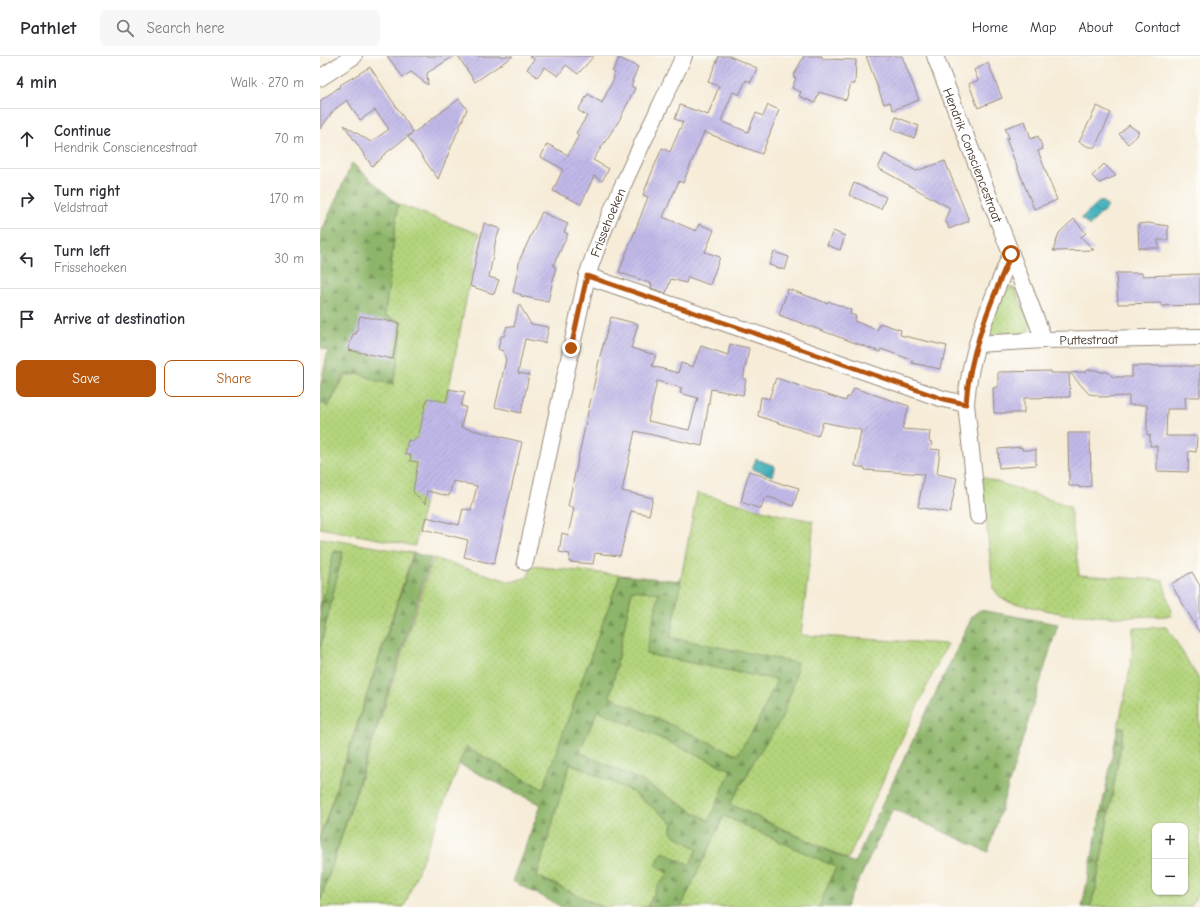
<!DOCTYPE html>
<meta charset="utf-8">
<style>
:root{--surface:#fff;--page:#f7f7f7;--text:#2b2b33;--muted:#7c7c81;--line:#e1e1e2;--accent:#b45309}
body{margin:0;font-family:"Comic Neue",sans-serif;background:var(--page);color:var(--text)}
.controls{position:absolute;right:12px;bottom:12px;display:grid;overflow:hidden;border-radius:8px;box-shadow:0 1px 3px #0004}
.controls button{width:36px;height:36px;display:grid;place-items:center;padding:0;border:0;border-bottom:1px solid var(--line);background:var(--surface);color:var(--text);font:20px sans-serif}
.stop{position:absolute;width:12px;height:12px;margin:-9px;border:3px solid #b45309;border-radius:50%;background:#fff}
.stop.end{background:#b45309;border-color:#fff;box-shadow:0 1px 4px #0008}
.list{margin:0;padding:0;list-style:none}
h2{display:flex;justify-content:space-between;align-items:center;height:52px;margin:0;padding:0 16px;font-size:17px}
h2 small{font-size:13px;font-weight:400;color:var(--muted)}
.list li{display:grid;grid-template-columns:26px 1fr auto;gap:12px;align-items:center;box-sizing:border-box;height:60px;padding:0 16px;border-top:1px solid var(--line)}
.list b{display:block;font-size:15px;white-space:nowrap}
.list p{margin:0;font-size:13px;white-space:nowrap;color:var(--muted)}
.list em{font-size:13px;font-style:normal;color:var(--muted)}
.actions{display:flex;gap:8px;padding:12px 16px}
.actions a{flex:1;padding:9px 0;border:1px solid var(--accent);border-radius:8px;text-align:center;font-size:14px;color:var(--accent)}
.actions .main{background:var(--accent);color:#fff}
.icon{flex:none;width:22px;height:22px;fill:none;stroke:currentColor;stroke-width:2;stroke-linecap:round;stroke-linejoin:round}
.map{position:relative;flex:none;width:880px;height:851px;overflow:hidden}
header{display:flex;align-items:center;gap:24px;box-sizing:border-box;height:56px;padding:0 20px;background:var(--surface);border-bottom:1px solid var(--line)}
header strong{font-size:19px}
nav{display:flex;gap:22px;margin-inline-start:auto;font-size:14px}
.search{width:280px;height:36px;background:var(--page);display:flex;align-items:center;gap:10px;box-sizing:border-box;padding:0 14px;border-radius:8px;color:var(--muted);font-size:15px}
main{display:flex}
aside{flex:1;background:var(--surface)}
.map>svg:first-child{display:block}
.green{fill:url(#green-dots);stroke:#777f4c;fill-rule:evenodd}
.forest{fill:url(#forest-firs);stroke:#647044;fill-rule:evenodd}
.water{fill:url(#water-waves);stroke:#3d6c6c}
.building{fill:url(#building-hatch);fill-rule:evenodd}
.lines{fill:none;stroke-linecap:round;stroke-linejoin:round}
.minor-casing{stroke:#988b7b;stroke-width:18}
.minor{stroke:#fff;stroke-width:16}
.route{stroke:#b45309;stroke-width:5}
.labels{text-anchor:middle;dominant-baseline:central;stroke-width:3;stroke-linejoin:round;paint-order:stroke}
.street-label{font-size:13px;fill:#3b2a1e;stroke:#fdfcf7}
</style>
<header>
<strong>Pathlet</strong>
<div class="search"><svg class="icon" aria-label="search" viewBox="0 0 24 24"><circle cx="10" cy="10" r="6"/><path d="M15 15l6 6"/></svg>Search here</div>
<nav><a>Home</a><a>Map</a><a>About</a><a>Contact</a></nav>
</header>
<main>
<aside>
<h2>4 min<small>Walk · 270 m</small></h2>
<ul class="list">
<li><svg class="icon" aria-label="ahead" viewBox="0 0 24 24"><path d="M12 20V5M6 11l6-6 6 6"/></svg><div><b>Continue</b><p>Hendrik Consciencestraat</p></div><em>70 m</em></li>
<li><svg class="icon" aria-label="right" viewBox="0 0 24 24"><path d="M7 20v-9h11M14 6l5 5-5 5"/></svg><div><b>Turn right</b><p>Veldstraat</p></div><em>170 m</em></li>
<li><svg class="icon" aria-label="left" viewBox="0 0 24 24"><path d="M17 20v-9H6M10 6l-5 5 5 5"/></svg><div><b>Turn left</b><p>Frissehoeken</p></div><em>30 m</em></li>
<li><svg class="icon" aria-label="arrive" viewBox="0 0 24 24"><path d="M6 21V4h12l-3 4 3 4H6"/></svg><div><b>Arrive at destination</b></div></li>
</ul>
<div class="actions"><a class="main">Save</a><a>Share</a></div>
</aside>
<div class="map">
<svg width="880" height="851" viewBox="0 0 880 851">
<defs>
<pattern id="green-dots" width="8" height="8" patternUnits="userSpaceOnUse"><rect width="8" height="8" fill="#b3d47b"/><path d="M2 2h.1M6 6h.1" fill="none" stroke="#9bb66a" stroke-width="1.8" stroke-linecap="round"/></pattern>
<pattern id="forest-firs" width="22" height="20" patternUnits="userSpaceOnUse"><rect width="22" height="20" fill="#8eb66b"/><path d="M5 1l3.5 6h-7zM16 11l3.5 6h-7z" fill="#759457"/></pattern>
<pattern id="water-waves" width="16" height="10" patternUnits="userSpaceOnUse"><rect width="16" height="10" fill="#3fafb9"/><path d="M0 5q4-4 8 0t8 0" fill="none" stroke="#368f96"/></pattern>
<pattern id="building-hatch" width="6" height="6" patternUnits="userSpaceOnUse"><rect width="6" height="6" fill="#c1b9e9"/><path d="M-1 1l2-2M0 6l6-6M5 7l2-2" fill="none" stroke="#a79fc7"/></pattern>
</defs>
<rect width="100%" height="100%" fill="#fdfcf7"/>
<filter id="ink" filterUnits="userSpaceOnUse"><feTurbulence type="fractalNoise" baseFrequency=".025" numOctaves="2"/><feDisplacementMap in="SourceGraphic" scale="8" xChannelSelector="R" yChannelSelector="G"/><feConvolveMatrix kernelMatrix="1 2 1 2 8 2 1 2 1" color-interpolation-filters="sRGB"/></filter>
<filter id="wash" filterUnits="userSpaceOnUse"><feTurbulence type="fractalNoise" baseFrequency=".012" numOctaves="4" result="noise"/><feDisplacementMap in="SourceGraphic" scale="16" xChannelSelector="R" yChannelSelector="G"/><feGaussianBlur stdDeviation="0.9" result="paint"/><feColorMatrix in="noise" values="0 0 0 0 0 0 0 0 0 0 0 0 0 0 0 0 0 1.4 0 .05"/><feComposite in="paint" operator="in"/></filter>
<g filter="url(#wash)">
<rect width="100%" height="100%" fill="#f6ecd8"/>
<g class="green">
<path d="M 78,148 L 159,178 L 126,347 L 95,490 L 0,472 L 0,346 L 8,351 L 25,320 L 40,318 L 57,325 L 73,328 L 78,305 L 82,266 L 65,260 Z"/>
<path d="M 687,230 L 695,233 L 710,269 L 709,274 L 706,278 L 673,280 L 670,276 L 669,271 L 683,234 Z"/>
<path d="M 662,421 L 750,450 L 759,519 L 843,524 L 852,560 L 794,561 L 744,558 L 689,546 L 679,540 L 673,532 Z"/>
<path d="M 377,437 L 461,459 L 493,465 L 493,475 L 481,579 L 627,588 L 577,693 L 528,803 L 410,748 L 426,721 L 474,628 L 350,581 Z"/>
<path d="M 0,482 L 93,497 L 0,781 L 0,593 L 23,496 L 14,495 L 0,555 Z"/>
<path d="M 113,502 L 191,526 L 208,521 L 211,510 L 300,519 L 223,733 L 146,691 L 84,851 L 0,851 L 0,847 Z"/>
<path d="M 312,534 L 339,536 L 327,598 L 457,624 L 437,668 L 417,699 L 290,641 Z"/>
<path d="M 847,571 L 880,625 L 880,833 L 871,851 L 770,851 L 776,832 L 804,672 L 798,671 C 805,638 814,605 813,572 ZM 835,770 L 865,770 L 865,836 L 835,836 Z"/>
<path d="M 278,654 L 411,714 L 389,765 L 320,724 L 259,696 Z"/>
<path d="M 250,707 L 311,735 L 353,767 L 351,777 L 378,793 L 370,809 L 343,796 L 349,818 L 338,830 L 327,851 L 310,851 L 306,849 L 305,851 L 282,851 L 217,820 Z"/>
<path d="M 404,760 L 516,811 L 499,851 L 361,851 Z"/>
</g>
<g class="forest">
<path d="M 32,107 L 78,148 L 65,260 L 82,266 L 78,305 L 73,328 L 57,325 L 40,317 L 24,319 L 8,350 L 0,345 L 0,331 L 8,295 L 0,291 L 0,179 Z"/>
<path d="M 14,495 L 23,496 L 0,593 L 0,555 Z"/>
<path d="M 94,497 L 111,502 L 0,846 L 0,782 Z"/>
<path d="M 300,519 L 361,525 L 350,581 L 477,607 L 474,628 L 461,664 L 433,706 L 426,721 L 410,748 L 534,807 L 653,559 L 660,554 L 738,568 L 668,796 L 573,753 L 526,851 L 499,851 L 516,811 L 404,760 L 361,851 L 327,851 L 338,830 L 349,818 L 335,809 L 343,796 L 370,809 L 377,793 L 351,777 L 353,767 L 311,735 L 250,707 L 217,820 L 282,851 L 242,851 L 192,825 L 221,749 L 139,708 L 146,691 L 223,733 ZM 312,534 L 339,537 L 326,598 L 457,624 L 437,668 L 417,699 L 290,641 ZM 278,654 L 411,714 L 389,765 L 320,724 L 259,696 Z"/>
<path d="M 798,671 L 804,671 L 776,832 L 770,851 L 762,851 Z"/>
</g>
<g class="water">
<path d="M 781,144 L 788,151 L 769,170 L 761,162 Z"/>
<path d="M 436,403 L 455,410 L 452,420 L 432,413 Z"/>
</g>
<g id="blocks">
<g class="building">
<path d="M 67,0 L 134,0 L 107,17 L 108,29 L 91,16 L 83,21 Z"/>
<path d="M 138,0 L 193,0 L 155,26 Z"/>
<path d="M 209,0 L 274,0 L 258,18 L 246,9 L 238,20 L 225,11 L 217,21 L 207,13 L 214,3 Z"/>
<path d="M 399,0 L 409,0 L 437,12 L 431,26 L 426,24 L 419,39 L 413,36 L 401,65 L 428,76 L 436,57 L 443,60 L 448,49 L 459,54 L 442,98 L 384,76 L 363,127 L 359,125 L 343,161 L 376,175 L 379,168 L 394,174 L 385,196 L 400,201 L 390,229 L 368,221 L 366,227 L 351,223 L 346,237 L 331,232 L 332,228 L 299,216 L 328,141 L 323,139 L 330,121 L 342,92 L 350,96 L 363,66 L 355,63 L 360,49 L 388,59 L 399,30 L 388,26 Z"/>
<path d="M 484,0 L 502,0 L 502,3 L 536,4 L 535,28 L 531,28 L 526,44 L 499,36 L 495,47 L 479,40 L 481,36 L 472,32 L 476,22 L 473,21 Z"/>
<path d="M 546,0 L 582,0 L 599,44 L 573,54 L 570,46 L 564,48 Z"/>
<path d="M 299,2 L 318,11 L 312,25 L 313,25 L 311,30 L 315,32 L 300,63 L 273,104 L 289,113 L 282,125 L 274,120 L 261,148 L 233,135 L 243,113 L 221,101 L 227,88 L 248,99 L 259,79 L 256,77 L 267,60 L 258,54 L 268,38 L 282,47 L 294,22 L 293,21 L 295,17 L 292,16 Z"/>
<path d="M 668,7 L 682,42 L 658,52 L 649,28 L 658,24 L 654,14 Z"/>
<path d="M 50,11 L 93,76 L 61,101 L 62,102 L 52,110 L 24,69 L 51,86 L 69,73 L 55,54 L 40,64 L 27,44 L 14,54 L 0,73 L 0,45 L 21,30 L 20,29 Z"/>
<path d="M 139,43 L 147,53 L 118,123 L 88,81 Z"/>
<path d="M 777,50 L 791,57 L 775,91 L 769,91 L 759,86 Z"/>
<path d="M 576,61 L 599,70 L 594,82 L 572,73 Z"/>
<path d="M 705,65 L 711,83 L 718,80 L 723,93 L 718,95 L 737,144 L 714,153 L 686,83 L 689,82 L 685,72 Z"/>
<path d="M 809,69 L 819,76 L 817,78 L 818,79 L 808,88 L 799,78 Z"/>
<path d="M 565,98 L 596,115 L 625,105 L 649,165 L 629,173 L 625,163 L 630,152 L 558,112 Z"/>
<path d="M 784,108 L 796,120 L 779,127 L 772,120 Z"/>
<path d="M 534,127 L 566,141 L 561,153 L 529,139 Z"/>
<path d="M 222,156 L 248,168 L 244,176 L 248,178 L 233,210 L 236,211 L 228,246 L 201,240 L 202,239 L 193,236 L 200,203 Z"/>
<path d="M 754,163 L 766,177 L 761,181 L 774,194 L 733,195 L 739,177 Z"/>
<path d="M 164,167 L 180,173 L 176,183 L 169,221 L 179,224 L 174,238 L 150,230 Z"/>
<path d="M 828,167 L 848,170 L 848,184 L 838,184 L 839,192 L 819,192 L 818,168 Z"/>
<path d="M 513,175 L 525,180 L 520,194 L 507,189 Z"/>
<path d="M 454,196 L 469,201 L 465,214 L 449,209 Z"/>
<path d="M 796,217 L 822,217 L 822,220 L 880,218 L 880,249 L 841,250 L 841,247 L 798,248 Z"/>
<path d="M 468,233 L 507,247 L 508,245 L 531,254 L 530,258 L 536,260 L 534,265 L 557,274 L 560,267 L 581,274 L 580,279 L 627,290 L 624,304 L 622,303 L 620,313 L 592,307 L 592,304 L 561,293 L 560,296 L 459,259 Z"/>
<path d="M 199,248 L 211,268 L 229,271 L 225,287 L 205,283 L 198,317 L 209,319 L 201,357 L 175,351 L 186,304 L 183,295 L 178,293 L 181,280 L 184,280 L 187,270 L 194,271 Z"/>
<path d="M 40,260 L 79,267 L 73,303 L 28,294 L 33,278 L 36,278 Z"/>
<path d="M 291,261 L 318,268 L 311,292 L 336,299 L 332,310 L 358,317 L 361,307 L 373,311 L 381,290 L 408,299 L 410,288 L 429,292 L 423,323 L 426,323 L 423,339 L 391,333 L 382,390 L 315,375 L 302,435 L 333,442 L 329,459 L 311,455 L 300,500 L 275,497 L 273,508 L 249,506 L 250,498 L 239,496 L 242,477 L 248,479 L 254,452 L 248,450 L 280,300 ZM 337,325 L 362,332 L 360,337 L 378,342 L 369,374 L 328,365 Z"/>
<path d="M 812,310 L 880,310 L 880,341 L 865,341 L 866,353 L 847,353 L 846,380 L 877,380 L 876,396 L 869,395 L 868,416 L 837,415 L 837,390 L 830,390 L 830,379 L 827,379 L 827,349 L 809,349 L 809,340 L 779,341 L 777,339 L 769,338 L 750,317 L 766,316 L 768,314 L 777,314 L 780,316 L 788,316 L 793,321 L 812,321 Z"/>
<path d="M 731,315 L 731,317 L 749,317 L 750,341 L 704,342 L 704,357 L 674,357 L 673,332 L 678,331 L 678,316 Z"/>
<path d="M 456,322 L 526,345 L 527,341 L 530,341 L 534,332 L 589,350 L 582,373 L 610,375 L 609,385 L 612,386 L 611,393 L 620,394 L 617,418 L 637,422 L 630,457 L 598,451 L 604,418 L 545,414 L 545,412 L 535,410 L 541,374 L 503,366 L 498,380 L 438,360 L 441,341 L 449,343 Z"/>
<path d="M 129,333 L 145,336 L 141,350 L 146,351 L 141,371 L 202,386 L 174,508 L 144,501 L 148,484 L 103,473 L 106,461 L 139,469 L 143,453 L 151,454 L 157,430 L 133,425 L 129,440 L 107,435 L 105,448 L 93,436 L 98,406 L 90,405 L 91,399 L 85,398 L 88,384 L 94,385 L 95,382 L 98,382 L 107,342 L 126,346 Z"/>
<path d="M 748,377 L 770,377 L 771,430 L 759,432 L 759,430 L 749,430 Z"/>
<path d="M 702,391 L 702,394 L 716,394 L 716,409 L 679,412 L 678,393 Z"/>
<path d="M 429,415 L 465,429 L 465,428 L 479,432 L 473,450 L 449,441 L 448,442 L 445,440 L 441,453 L 421,446 Z"/>
<path d="M 872,516 L 880,530 L 880,577 L 851,528 Z"/>
</g>
</g>
</g>
<g filter="url(#ink)">
<use href="#blocks" fill-opacity="0" stroke="#988b7b" stroke-width="1"/>
<g class="lines">
<defs>
<g id="minor">
<path id="s1" d="M 615,0 L 724,284"/>
<path d="M 0,22 L 34,0"/>
<path d="M 267,220 L 469,289 L 623,343 L 646,348"/>
<path id="s2" d="M 657,288 L 724,284 L 880,281"/>
<path d="M 658,460 L 646,348 C 649,296 671,246 691,198"/>
<path id="s3" d="M 205,506 L 267,220 C 292,144 330,73 364,0"/>
</g>
</defs>
<use href="#minor" class="minor-casing"/>
<use href="#minor" class="minor"/>
</g>
</g>
<g class="lines" filter="url(#ink)">
<path class="route" d="M 251,292 L 267,220 L 469,289 L 623,343 L 646,348 C 649,296 671,246 691,198"/>
</g>
<g class="labels">
<g class="street-label">
<text stroke="none"><textPath href="#s1" startOffset="106">Hendrik Consciencestraat</textPath></text>
<text stroke="none"><textPath href="#s3" startOffset="350">Frissehoeken</textPath></text>
<text stroke="none"><textPath href="#s2" startOffset="112">Puttestraat</textPath></text>
</g>
</g>
</svg>
<div class="controls">
<button>+</button>
<button>−</button>
</div>
<div class="stop" style="left:691px;top:198px"></div>
<div class="stop end" style="left:251px;top:292px"></div>
</div>
</main>
